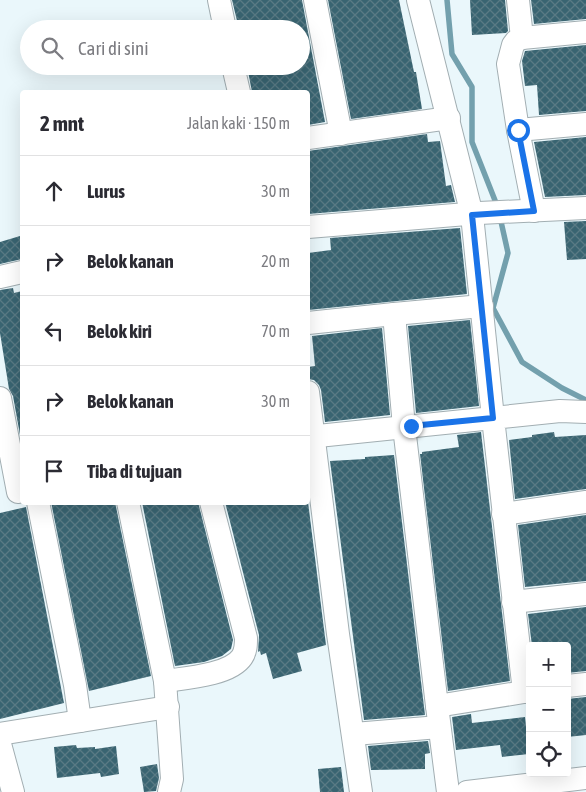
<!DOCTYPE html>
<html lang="id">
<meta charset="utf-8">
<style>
:root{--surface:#fff;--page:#f2f2f3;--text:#2b2b33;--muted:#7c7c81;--line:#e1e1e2}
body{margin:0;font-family:"Asap Condensed",sans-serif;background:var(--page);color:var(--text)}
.controls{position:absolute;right:15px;bottom:15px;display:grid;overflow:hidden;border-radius:5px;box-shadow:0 5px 20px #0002}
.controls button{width:45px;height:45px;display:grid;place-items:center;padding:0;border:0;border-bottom:1px solid var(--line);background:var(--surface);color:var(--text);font:25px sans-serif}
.stop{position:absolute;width:15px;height:15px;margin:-11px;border:4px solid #1a73e8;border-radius:50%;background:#fff}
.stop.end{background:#1a73e8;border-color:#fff;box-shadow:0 1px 5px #0008}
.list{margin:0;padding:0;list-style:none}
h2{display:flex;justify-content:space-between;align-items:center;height:65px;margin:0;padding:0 20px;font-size:21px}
h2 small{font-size:16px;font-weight:400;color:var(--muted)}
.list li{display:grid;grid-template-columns:32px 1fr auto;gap:15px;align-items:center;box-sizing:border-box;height:70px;padding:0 20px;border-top:1px solid var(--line)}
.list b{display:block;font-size:19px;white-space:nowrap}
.list em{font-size:16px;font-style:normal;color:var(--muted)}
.icon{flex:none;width:28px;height:28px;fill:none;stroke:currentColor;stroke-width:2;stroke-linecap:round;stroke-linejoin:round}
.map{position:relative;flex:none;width:586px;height:792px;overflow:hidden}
.search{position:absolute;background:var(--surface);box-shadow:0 5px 20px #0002;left:20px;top:20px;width:290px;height:55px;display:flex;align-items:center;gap:12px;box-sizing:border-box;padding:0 18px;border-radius:28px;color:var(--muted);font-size:19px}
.panel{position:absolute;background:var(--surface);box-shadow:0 5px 20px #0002;left:20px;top:90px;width:290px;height:415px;border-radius:5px}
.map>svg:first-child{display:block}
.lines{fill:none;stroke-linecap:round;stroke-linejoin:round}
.stream{stroke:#73a0ad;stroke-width:5.5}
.building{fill:url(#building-cross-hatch)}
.minor-casing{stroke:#a2aeb2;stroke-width:24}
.minor{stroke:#fff;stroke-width:22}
.route{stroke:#1a73e8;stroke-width:6}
</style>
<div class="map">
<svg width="586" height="792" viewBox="0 0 586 792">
<defs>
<pattern id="building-cross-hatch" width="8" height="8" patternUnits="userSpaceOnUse" patternTransform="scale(1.25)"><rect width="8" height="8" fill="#396471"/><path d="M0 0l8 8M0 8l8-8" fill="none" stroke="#597a84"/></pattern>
</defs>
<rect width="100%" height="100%" fill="#eaf7fb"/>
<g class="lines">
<g class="stream">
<path d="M 447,0 L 452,54 L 472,87 L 472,142 L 498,208"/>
<path d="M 500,217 L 508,253 L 493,308 L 522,362 L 562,388 L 586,400"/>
</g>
</g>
<g class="building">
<path d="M 232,0 L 302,0 L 325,122 L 308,125 L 308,92 L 252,92 L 247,66 L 301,66 L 301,29 L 239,29 Z"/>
<path d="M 328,0 L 399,0 L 414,72 L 416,72 L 422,109 L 351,119 Z"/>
<path d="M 470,0 L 505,0 L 508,31 L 506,33 L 472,35 Z"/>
<path d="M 531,0 L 586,0 L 586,19 L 534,24 Z"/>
<path d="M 586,45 L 586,111 L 539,115 L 537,85 L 525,86 L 522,61 L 525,51 Z"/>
<path d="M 427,134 L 428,142 L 440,141 L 446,186 L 451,185 L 455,202 L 308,214 L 308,151 Z"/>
<path d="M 586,137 L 586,195 L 545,197 L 534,142 Z"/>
<path d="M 586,221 L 586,259 L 567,260 L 564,222 Z"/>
<path d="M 460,228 L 467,294 L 308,310 L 308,253 L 331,250 L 330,238 Z"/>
<path d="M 20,236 L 22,246 L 22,259 L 0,264 L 0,242 Z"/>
<path d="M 13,288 L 14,293 L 22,291 L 22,446 L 13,396 L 9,389 L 0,333 L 0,290 Z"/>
<path d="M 470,320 L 479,406 L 416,413 L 408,326 Z"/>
<path d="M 382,328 L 390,415 L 325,422 L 321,390 L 319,385 L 314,380 L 308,379 L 308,367 L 315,366 L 312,336 Z"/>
<path d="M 481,432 L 510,681 L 448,691 L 420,454 L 422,454 L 422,452 L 459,447 L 457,435 Z"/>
<path d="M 554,432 L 555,437 L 586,435 L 586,489 L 515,499 L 509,440 L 532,437 L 532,435 Z"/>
<path d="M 394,455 L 425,715 L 364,720 L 330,461 L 365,459 L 365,457 Z"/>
<path d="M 51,502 L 115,502 L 151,676 L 89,691 Z"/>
<path d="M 142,502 L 198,502 L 233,640 L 231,649 L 222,656 L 204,662 L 175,666 Z"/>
<path d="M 225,502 L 308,502 L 326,645 L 297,653 L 302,671 L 273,679 L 266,653 L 261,655 L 260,651 L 258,652 L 259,635 Z"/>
<path d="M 26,507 L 64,703 L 0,719 L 0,513 Z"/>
<path d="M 586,515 L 586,581 L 525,587 L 518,525 Z"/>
<path d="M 586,607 L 586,671 L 567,673 L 567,644 L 532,646 L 528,614 Z"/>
<path d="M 586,697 L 586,735 L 567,737 L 567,699 Z"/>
<path d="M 471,714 L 472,723 L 525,717 L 529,754 L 502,757 L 500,745 L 456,750 L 452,717 Z"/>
<path d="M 428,741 L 430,753 L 425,754 L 425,769 L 371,770 L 368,746 Z"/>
<path d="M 76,745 L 77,748 L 95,747 L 95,749 L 116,746 L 119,774 L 101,777 L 100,773 L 57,778 L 54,747 Z"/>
<path d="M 157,764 L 159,778 L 156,791 L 144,792 L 140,767 Z"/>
<path d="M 341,767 L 344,792 L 320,792 L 318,769 Z"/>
</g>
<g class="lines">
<defs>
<g id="minor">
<path d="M 219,0 L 225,29"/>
<path d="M 315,0 L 341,134"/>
<path d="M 518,0 L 522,38"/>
<path d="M 233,66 L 239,92"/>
<path d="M 518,130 L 586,124"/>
<path d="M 308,138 L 449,118"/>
<path d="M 534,211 L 518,130 L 508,64 L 513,45 L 516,41 L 522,38 L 586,32"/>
<path d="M 308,227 L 479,213 L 586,208"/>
<path d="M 0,277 L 22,272"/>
<path d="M 394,314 L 482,306"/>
<path d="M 308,323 L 394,314 L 404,427 L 437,706 L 530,691"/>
<path d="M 308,392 L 338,634 L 361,792"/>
<path d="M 0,398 L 18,492"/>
<path d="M 308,437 L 493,418 L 472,215 L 418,0"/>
<path d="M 38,502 L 75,685 L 80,721"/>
<path d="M 128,502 L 165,681 L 172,779 L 169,792"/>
<path d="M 503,514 L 586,502"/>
<path d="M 513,602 L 586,594"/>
<path d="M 165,681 C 186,678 230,675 242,657 C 246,651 246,645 246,638 L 211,502"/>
<path d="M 567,686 L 586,684"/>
<path d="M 524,692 L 493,418 L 560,411 L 586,412"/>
<path d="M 437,706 L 448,792"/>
<path d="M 0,734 L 168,707"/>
<path d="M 354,734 L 439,727"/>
<path d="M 0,744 L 13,792"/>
<path d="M 467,792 L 586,778"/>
</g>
</defs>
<use href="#minor" class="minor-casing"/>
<use href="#minor" class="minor"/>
</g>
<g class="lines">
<path class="route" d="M 411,426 L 493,418 L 472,215 L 534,211 L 518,130"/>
</g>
</svg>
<div class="controls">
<button>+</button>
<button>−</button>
<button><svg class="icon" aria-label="locate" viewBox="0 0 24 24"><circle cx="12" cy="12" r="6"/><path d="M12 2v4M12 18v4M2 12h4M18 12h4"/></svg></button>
</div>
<div class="stop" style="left:518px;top:130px"></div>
<div class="stop end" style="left:411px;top:426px"></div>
<div class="search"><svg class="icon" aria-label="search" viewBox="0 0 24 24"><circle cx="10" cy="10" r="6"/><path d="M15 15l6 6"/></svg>Cari di sini</div>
<section class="panel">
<h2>2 mnt<small>Jalan kaki · 150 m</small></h2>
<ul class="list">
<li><svg class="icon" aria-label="ahead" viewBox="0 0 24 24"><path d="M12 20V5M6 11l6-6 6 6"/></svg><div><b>Lurus</b></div><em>30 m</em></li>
<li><svg class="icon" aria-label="right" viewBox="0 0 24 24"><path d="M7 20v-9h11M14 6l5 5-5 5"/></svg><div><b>Belok kanan</b></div><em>20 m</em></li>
<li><svg class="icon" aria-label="left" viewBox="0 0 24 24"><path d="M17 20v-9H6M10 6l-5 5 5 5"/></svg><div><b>Belok kiri</b></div><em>70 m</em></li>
<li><svg class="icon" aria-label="right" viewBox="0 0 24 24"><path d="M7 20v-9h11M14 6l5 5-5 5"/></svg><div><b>Belok kanan</b></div><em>30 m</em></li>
<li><svg class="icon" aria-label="arrive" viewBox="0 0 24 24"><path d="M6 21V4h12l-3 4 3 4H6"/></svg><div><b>Tiba di tujuan</b></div></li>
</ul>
</section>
</div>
